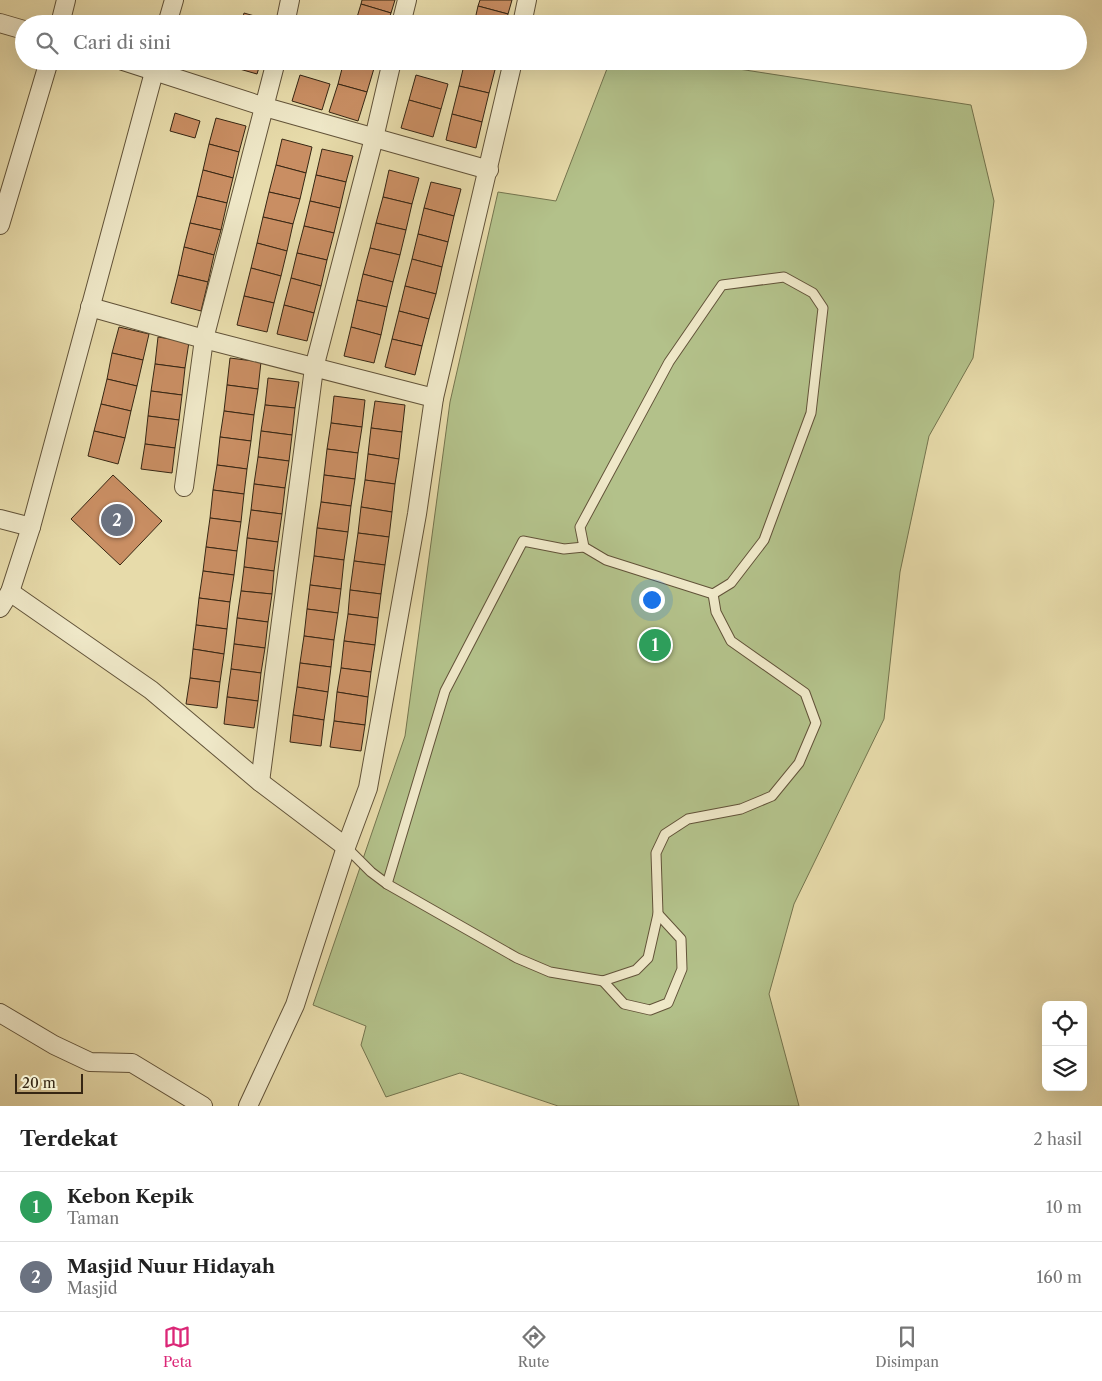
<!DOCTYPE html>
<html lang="id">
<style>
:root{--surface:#fff;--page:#f6f6f6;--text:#222;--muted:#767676;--line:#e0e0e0;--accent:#db2777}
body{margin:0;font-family:"Libre Caslon Text",serif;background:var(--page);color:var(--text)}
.controls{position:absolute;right:15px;bottom:15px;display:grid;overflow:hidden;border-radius:8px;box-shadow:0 5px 20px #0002}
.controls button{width:45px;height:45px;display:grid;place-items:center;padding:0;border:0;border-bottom:1px solid var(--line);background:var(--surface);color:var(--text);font:25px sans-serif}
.scale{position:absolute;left:15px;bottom:12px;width:68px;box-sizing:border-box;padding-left:5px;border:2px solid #362613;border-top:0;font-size:14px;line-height:18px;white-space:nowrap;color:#362613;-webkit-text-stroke:4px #efe8c8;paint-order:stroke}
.you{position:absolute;left:651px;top:599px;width:18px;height:18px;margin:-12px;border:4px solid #fff;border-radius:50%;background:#1a73e8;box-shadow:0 0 0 8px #1a73e833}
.badge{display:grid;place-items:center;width:32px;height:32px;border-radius:50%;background:var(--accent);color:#fff;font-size:16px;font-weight:700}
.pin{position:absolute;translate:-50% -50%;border:2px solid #fff;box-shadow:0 1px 5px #0006}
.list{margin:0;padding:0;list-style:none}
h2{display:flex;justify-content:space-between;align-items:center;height:65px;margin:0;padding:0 20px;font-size:21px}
h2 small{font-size:16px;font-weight:400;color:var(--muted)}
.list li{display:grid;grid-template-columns:32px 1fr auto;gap:15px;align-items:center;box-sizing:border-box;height:70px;padding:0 20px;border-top:1px solid var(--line)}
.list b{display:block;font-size:19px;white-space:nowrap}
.list p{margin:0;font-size:16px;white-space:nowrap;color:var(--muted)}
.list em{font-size:16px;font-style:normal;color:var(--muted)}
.icon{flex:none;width:28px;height:28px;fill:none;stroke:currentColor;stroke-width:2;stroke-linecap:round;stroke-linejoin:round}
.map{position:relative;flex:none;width:1102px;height:1106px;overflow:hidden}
.search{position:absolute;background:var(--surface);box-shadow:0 5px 20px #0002;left:15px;right:15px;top:15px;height:55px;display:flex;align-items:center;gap:12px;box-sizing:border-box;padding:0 18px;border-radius:28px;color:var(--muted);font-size:19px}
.sheet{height:205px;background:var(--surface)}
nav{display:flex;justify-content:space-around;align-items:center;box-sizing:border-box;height:70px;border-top:1px solid var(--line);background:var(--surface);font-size:14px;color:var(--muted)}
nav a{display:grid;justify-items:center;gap:2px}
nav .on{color:var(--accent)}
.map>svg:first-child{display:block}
.green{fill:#b3c18a;stroke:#74744e}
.building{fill:#c98e63;stroke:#362613}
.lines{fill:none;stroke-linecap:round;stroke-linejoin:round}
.service-casing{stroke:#625339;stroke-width:11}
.minor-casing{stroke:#625339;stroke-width:20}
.service{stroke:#efe8c8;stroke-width:9}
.minor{stroke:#efe8c8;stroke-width:18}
</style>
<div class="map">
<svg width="1102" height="1106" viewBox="0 0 1102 1106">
<rect width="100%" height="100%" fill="#e7dbaa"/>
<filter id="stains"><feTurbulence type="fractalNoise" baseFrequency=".004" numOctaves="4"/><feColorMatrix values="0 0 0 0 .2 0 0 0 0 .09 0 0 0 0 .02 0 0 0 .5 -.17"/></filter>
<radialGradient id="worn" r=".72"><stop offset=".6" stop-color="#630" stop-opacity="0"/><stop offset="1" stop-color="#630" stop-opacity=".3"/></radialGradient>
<path class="green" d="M 610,61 L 687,61 L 971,105 L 994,201 L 973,358 L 929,436 L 900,572 L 884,719 L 794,904 L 769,994 L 799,1106 L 558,1106 L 460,1073 L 386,1097 L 361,1045 L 366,1026 L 313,1005 L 405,736 L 450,402 L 498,192 L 556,201 Z"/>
<g class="building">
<path d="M 362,0 L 395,0 L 391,13 L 361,4 Z"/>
<path d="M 480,0 L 512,0 L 508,14 L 478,6 Z"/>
<path d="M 361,4 L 391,13 L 387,24 L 355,24 Z"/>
<path d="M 478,6 L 508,14 L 506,24 L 474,24 Z"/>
<path d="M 244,13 L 272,21 L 272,24 L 241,24 Z"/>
<path d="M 230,61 L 261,61 L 257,74 L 229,66 Z"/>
<path d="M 344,61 L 361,61 L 375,65 L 367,92 L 338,84 Z"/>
<path d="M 465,61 L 478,61 L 496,66 L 489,93 L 459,86 Z"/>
<path d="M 300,75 L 330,84 L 322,110 L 292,101 Z"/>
<path d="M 416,75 L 448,84 L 441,109 L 409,100 Z"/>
<path d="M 338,84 L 367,92 L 358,121 L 329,112 Z"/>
<path d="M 459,86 L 489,93 L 482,122 L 452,114 Z"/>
<path d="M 409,100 L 441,109 L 433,137 L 401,128 Z"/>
<path d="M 175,113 L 200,121 L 195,138 L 170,131 Z"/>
<path d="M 452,114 L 482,122 L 476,148 L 446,140 Z"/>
<path d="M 216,118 L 246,126 L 239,152 L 209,144 Z"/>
<path d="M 282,139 L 312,147 L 306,173 L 276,165 Z"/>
<path d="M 209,144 L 239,152 L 233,178 L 203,170 Z"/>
<path d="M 322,149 L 353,156 L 346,182 L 316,175 Z"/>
<path d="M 276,165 L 306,173 L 300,199 L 269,192 Z"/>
<path d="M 203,170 L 233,178 L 227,203 L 197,196 Z"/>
<path d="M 389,170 L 419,178 L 412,204 L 383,197 Z"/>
<path d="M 316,175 L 346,182 L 340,208 L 310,201 Z"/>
<path d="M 431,182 L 461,189 L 454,216 L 424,208 Z"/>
<path d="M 269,192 L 300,199 L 293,224 L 263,217 Z"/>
<path d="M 197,196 L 227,203 L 221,230 L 190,223 Z"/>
<path d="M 383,197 L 412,204 L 406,230 L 376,223 Z"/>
<path d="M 310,201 L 340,208 L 334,233 L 304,226 Z"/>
<path d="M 424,208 L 454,216 L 448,242 L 418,234 Z"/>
<path d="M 263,217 L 293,224 L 287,251 L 257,243 Z"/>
<path d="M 190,223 L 221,230 L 214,255 L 184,247 Z"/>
<path d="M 376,223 L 406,230 L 400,255 L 370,248 Z"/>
<path d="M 304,226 L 334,233 L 327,260 L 297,253 Z"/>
<path d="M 418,234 L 448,242 L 442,267 L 412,259 Z"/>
<path d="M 257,243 L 287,251 L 281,276 L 251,268 Z"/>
<path d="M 184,247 L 214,255 L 208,282 L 178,275 Z"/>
<path d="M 370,248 L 400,255 L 393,282 L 363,274 Z"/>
<path d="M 297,253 L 327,260 L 321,286 L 291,278 Z"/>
<path d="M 412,259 L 442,267 L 436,294 L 405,286 Z"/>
<path d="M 251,268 L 281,276 L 274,303 L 244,296 Z"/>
<path d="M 363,274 L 393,282 L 387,307 L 357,300 Z"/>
<path d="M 178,275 L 208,282 L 201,311 L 171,303 Z"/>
<path d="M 291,278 L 321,286 L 314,313 L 284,305 Z"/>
<path d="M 405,286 L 436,294 L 429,319 L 399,311 Z"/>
<path d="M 244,296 L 274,303 L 267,332 L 237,325 Z"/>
<path d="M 357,300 L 387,307 L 381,335 L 351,327 Z"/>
<path d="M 284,305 L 314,313 L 307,341 L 277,334 Z"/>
<path d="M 399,311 L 429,319 L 422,346 L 392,339 Z"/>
<path d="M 119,327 L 149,334 L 143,360 L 112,353 Z"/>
<path d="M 351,327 L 381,335 L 374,363 L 344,356 Z"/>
<path d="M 158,337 L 189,342 L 185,368 L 155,364 Z"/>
<path d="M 392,339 L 422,346 L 415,375 L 385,367 Z"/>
<path d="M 112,353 L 143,360 L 137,386 L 107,379 Z"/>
<path d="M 230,358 L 261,362 L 258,389 L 227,385 Z"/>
<path d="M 155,364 L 185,368 L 182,395 L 151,391 Z"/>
<path d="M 268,378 L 299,382 L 295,408 L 265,405 Z"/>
<path d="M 107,379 L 137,386 L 131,411 L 101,404 Z"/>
<path d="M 227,385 L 258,389 L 254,415 L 224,411 Z"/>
<path d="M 151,391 L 182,395 L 179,420 L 148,416 Z"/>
<path d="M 334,396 L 365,400 L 362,427 L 331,423 Z"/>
<path d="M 375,401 L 405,405 L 402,432 L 371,428 Z"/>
<path d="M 101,404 L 131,411 L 125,438 L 94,431 Z"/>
<path d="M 265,405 L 295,408 L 292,435 L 261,431 Z"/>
<path d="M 224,411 L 254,415 L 251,441 L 220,437 Z"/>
<path d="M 148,416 L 179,420 L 175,448 L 145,444 Z"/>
<path d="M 331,423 L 362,427 L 358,453 L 327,449 Z"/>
<path d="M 371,428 L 402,432 L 399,459 L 368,454 Z"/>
<path d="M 94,431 L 125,438 L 118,464 L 88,456 Z"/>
<path d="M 261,431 L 292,435 L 289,461 L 258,457 Z"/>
<path d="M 220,437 L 251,441 L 247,469 L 217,465 Z"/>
<path d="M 145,444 L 175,448 L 172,473 L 141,469 Z"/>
<path d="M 327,449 L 358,453 L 355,479 L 324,475 Z"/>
<path d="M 368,454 L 399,459 L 395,484 L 365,480 Z"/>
<path d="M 258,457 L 289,461 L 285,488 L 254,484 Z"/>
<path d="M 217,465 L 247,469 L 244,494 L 213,490 Z"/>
<path d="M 113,475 L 162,521 L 120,565 L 71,519 Z"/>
<path d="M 324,475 L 355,479 L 351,506 L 321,502 Z"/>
<path d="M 365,480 L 395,484 L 392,512 L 361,507 Z"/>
<path d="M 254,484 L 285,488 L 282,514 L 251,510 Z"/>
<path d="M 213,490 L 244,494 L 241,522 L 210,518 Z"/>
<path d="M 321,502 L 351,506 L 348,532 L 317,528 Z"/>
<path d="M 361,507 L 392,512 L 389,537 L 358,533 Z"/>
<path d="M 251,510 L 282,514 L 278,542 L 247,538 Z"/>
<path d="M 210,518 L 241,522 L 237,551 L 206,547 Z"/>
<path d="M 317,528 L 348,532 L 344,560 L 314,556 Z"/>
<path d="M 358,533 L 389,537 L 385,565 L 354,561 Z"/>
<path d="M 247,538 L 278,542 L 274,571 L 244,567 Z"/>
<path d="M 206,547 L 237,551 L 234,575 L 203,571 Z"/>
<path d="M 314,556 L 344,560 L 341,589 L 310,585 Z"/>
<path d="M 354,561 L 385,565 L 381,594 L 350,590 Z"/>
<path d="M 244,567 L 274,571 L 272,594 L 241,591 Z"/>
<path d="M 203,571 L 234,575 L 230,602 L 199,598 Z"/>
<path d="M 310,585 L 341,589 L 338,613 L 307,609 Z"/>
<path d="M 350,590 L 381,594 L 378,618 L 348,614 Z"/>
<path d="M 241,591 L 272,594 L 268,622 L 237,618 Z"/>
<path d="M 199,598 L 230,602 L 227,629 L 196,625 Z"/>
<path d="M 307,609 L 338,613 L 334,640 L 304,636 Z"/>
<path d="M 348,614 L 378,618 L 375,645 L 344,641 Z"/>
<path d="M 237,618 L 268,622 L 265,648 L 234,644 Z"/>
<path d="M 196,625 L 227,629 L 224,654 L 193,649 Z"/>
<path d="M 304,636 L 334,640 L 331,667 L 300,663 Z"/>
<path d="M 344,641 L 375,645 L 371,672 L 341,668 Z"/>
<path d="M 234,644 L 265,648 L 261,673 L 231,669 Z"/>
<path d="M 193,649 L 224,654 L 220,682 L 190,678 Z"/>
<path d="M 300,663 L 331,667 L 328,692 L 297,687 Z"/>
<path d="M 341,668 L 371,672 L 368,697 L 337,692 Z"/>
<path d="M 231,669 L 261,673 L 258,701 L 227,697 Z"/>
<path d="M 190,678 L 220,682 L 217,708 L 186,704 Z"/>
<path d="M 297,687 L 328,692 L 324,720 L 293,715 Z"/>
<path d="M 337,692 L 368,697 L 365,725 L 334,721 Z"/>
<path d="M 227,697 L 258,701 L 254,728 L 224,724 Z"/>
<path d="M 293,715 L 324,720 L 321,746 L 290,742 Z"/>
<path d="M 334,721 L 365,725 L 361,751 L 330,747 Z"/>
</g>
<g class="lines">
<defs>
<g id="service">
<path d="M 784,277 L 813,293 L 823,308 L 811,413 L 764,540 L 731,583 L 713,594 L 606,560 L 584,547 L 580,527 L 669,362 L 722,285 Z"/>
<path d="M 346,847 L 371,872 L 387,884 L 517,958 L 550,972 L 603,981 L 636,970 L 648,958 L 658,914 L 656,853 L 665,834 L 688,819 L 741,809 L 772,796 L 799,763 L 816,723 L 805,693 L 731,641 L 716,612 L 713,594"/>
<path d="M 387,884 L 445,691 L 523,541 L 564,549 L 584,547"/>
<path d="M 603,981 L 624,1004 L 650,1010 L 668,1003 L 682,969 L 681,939 L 658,914"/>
</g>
<g id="minor">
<path d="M 0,23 L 24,30"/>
<path d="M 60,24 L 66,0"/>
<path d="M 167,24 L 174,0"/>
<path d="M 285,24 L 290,0"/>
<path d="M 401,24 L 407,0"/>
<path d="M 522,24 L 527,0"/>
<path d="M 123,61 L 265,107 L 489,170"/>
<path d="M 0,225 L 49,61"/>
<path d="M 90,307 L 204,339 L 434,398"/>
<path d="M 184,487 L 204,339 L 276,61"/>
<path d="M 0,519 L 31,527"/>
<path d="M 10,592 L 151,690 L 260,782 L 346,847"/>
<path d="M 0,608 L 10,592 L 31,527 L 157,61"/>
<path d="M 260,782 L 314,368 L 374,138 L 392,61"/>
<path d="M 0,1013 L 54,1045 L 90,1062 L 132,1063 L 203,1106"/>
<path d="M 248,1106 L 295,1005 L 346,847 L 368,788 L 417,514 L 434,398 L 513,61"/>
</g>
</defs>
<use href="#service" class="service-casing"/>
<use href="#minor" class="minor-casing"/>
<use href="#service" class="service"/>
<use href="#minor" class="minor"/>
</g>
<rect width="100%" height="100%" filter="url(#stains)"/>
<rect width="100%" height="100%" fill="url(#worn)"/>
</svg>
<div class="controls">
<button><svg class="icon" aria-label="locate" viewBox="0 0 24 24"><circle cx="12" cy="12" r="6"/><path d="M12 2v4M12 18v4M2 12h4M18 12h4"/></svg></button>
<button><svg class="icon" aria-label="layers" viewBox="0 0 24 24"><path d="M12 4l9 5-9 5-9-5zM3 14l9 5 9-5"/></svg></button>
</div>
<div class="scale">20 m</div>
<div class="you"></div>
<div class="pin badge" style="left:655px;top:645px;background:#2e9e5b">1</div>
<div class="pin badge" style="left:117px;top:520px;background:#6b7280">2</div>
<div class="search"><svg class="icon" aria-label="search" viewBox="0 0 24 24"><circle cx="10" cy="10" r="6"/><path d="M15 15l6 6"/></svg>Cari di sini</div>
</div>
<section class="sheet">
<h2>Terdekat<small>2 hasil</small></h2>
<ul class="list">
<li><span class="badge" style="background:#2e9e5b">1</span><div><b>Kebon Kepik</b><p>Taman</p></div><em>10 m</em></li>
<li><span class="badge" style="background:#6b7280">2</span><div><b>Masjid Nuur Hidayah</b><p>Masjid</p></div><em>160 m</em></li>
</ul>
</section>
<nav>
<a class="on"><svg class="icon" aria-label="map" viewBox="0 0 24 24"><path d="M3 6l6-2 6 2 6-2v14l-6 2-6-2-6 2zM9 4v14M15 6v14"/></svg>Peta</a>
<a><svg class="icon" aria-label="directions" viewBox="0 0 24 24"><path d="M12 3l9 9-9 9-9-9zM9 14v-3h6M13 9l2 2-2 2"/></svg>Rute</a>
<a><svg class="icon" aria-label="saved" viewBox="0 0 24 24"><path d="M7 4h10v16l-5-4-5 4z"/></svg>Disimpan</a>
</nav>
